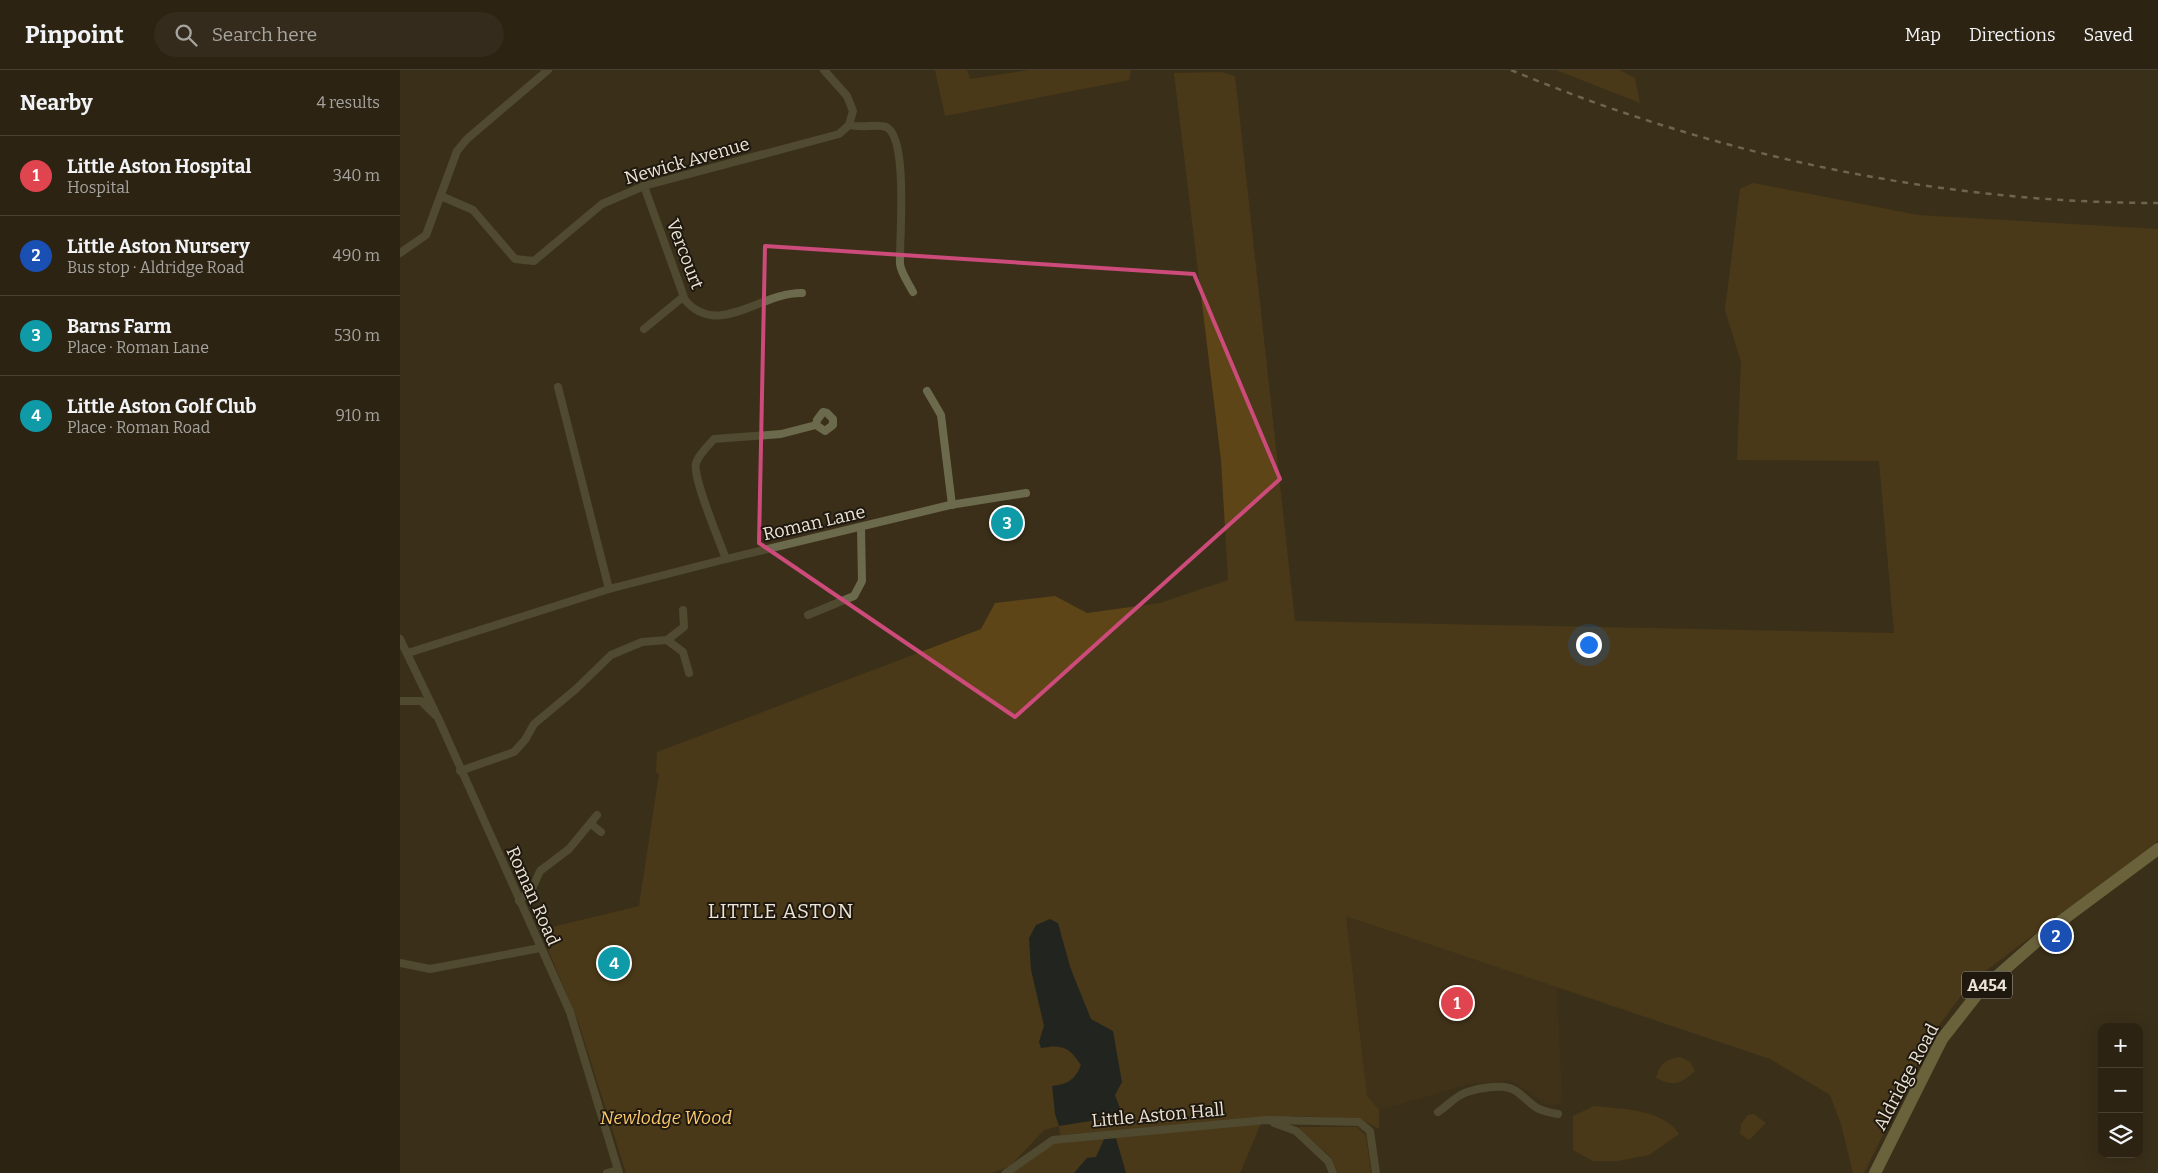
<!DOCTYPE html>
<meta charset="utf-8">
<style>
:root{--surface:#2c2313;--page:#342b1c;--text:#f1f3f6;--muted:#a6a4a0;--line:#484033;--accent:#aeaefb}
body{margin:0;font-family:Bitter,serif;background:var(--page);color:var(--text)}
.controls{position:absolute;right:15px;bottom:15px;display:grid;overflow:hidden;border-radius:10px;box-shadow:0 5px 20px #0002}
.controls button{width:45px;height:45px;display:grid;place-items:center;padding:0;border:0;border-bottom:1px solid var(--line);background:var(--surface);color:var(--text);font:25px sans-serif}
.you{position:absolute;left:1188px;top:574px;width:18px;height:18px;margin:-12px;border:4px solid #fff;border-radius:50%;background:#1a73e8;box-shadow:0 0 0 8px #1a73e833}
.badge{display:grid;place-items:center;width:32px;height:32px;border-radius:50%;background:var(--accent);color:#fff;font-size:16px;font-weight:700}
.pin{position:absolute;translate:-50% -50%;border:2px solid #fff;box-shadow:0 1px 5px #0006}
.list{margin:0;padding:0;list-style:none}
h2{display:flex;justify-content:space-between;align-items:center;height:65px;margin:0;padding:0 20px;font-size:21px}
h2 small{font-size:16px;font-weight:400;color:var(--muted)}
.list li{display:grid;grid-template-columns:32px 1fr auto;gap:15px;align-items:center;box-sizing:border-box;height:80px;padding:0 20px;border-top:1px solid var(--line)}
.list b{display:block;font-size:19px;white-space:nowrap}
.list p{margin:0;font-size:16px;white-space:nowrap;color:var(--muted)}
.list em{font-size:16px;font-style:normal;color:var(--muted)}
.icon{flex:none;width:28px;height:28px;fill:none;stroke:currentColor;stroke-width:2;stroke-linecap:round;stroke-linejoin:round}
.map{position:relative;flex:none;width:1758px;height:1103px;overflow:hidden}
header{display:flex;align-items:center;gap:30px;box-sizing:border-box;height:70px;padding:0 25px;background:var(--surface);border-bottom:1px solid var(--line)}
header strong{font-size:24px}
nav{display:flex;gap:28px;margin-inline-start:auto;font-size:18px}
.search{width:350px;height:45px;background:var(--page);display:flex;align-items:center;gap:12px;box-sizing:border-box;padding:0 18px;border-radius:28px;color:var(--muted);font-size:19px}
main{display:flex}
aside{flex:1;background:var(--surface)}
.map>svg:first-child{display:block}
.built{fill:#47371a}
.green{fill:#5d4517;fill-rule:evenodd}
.water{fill:#051926}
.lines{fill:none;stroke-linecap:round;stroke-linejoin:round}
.minor{stroke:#6b6a4d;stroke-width:8}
.primary{stroke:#a3a165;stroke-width:12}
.rail{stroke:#aea494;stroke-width:2.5;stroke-dasharray:6 6;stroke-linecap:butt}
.marked{fill:none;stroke:#cc4b7a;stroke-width:4;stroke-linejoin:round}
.labels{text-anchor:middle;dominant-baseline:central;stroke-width:4;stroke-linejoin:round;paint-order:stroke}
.shield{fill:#1e180f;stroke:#aea79b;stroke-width:1}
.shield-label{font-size:16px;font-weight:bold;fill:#ece4d7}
.street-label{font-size:18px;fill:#ece4d7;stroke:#1e180f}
.park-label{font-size:18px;font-style:italic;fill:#fdc96d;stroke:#1e180f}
.quarter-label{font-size:20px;letter-spacing:1px;fill:#ece4d7;stroke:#1e180f}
</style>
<header>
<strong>Pinpoint</strong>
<div class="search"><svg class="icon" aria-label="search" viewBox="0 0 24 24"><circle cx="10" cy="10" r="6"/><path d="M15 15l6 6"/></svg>Search here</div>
<nav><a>Map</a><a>Directions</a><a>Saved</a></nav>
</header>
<main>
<aside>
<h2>Nearby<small>4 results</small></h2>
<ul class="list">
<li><span class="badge" style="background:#e0444e">1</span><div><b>Little Aston Hospital</b><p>Hospital</p></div><em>340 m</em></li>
<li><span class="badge" style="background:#1a4fb4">2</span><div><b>Little Aston Nursery</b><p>Bus stop · Aldridge Road</p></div><em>490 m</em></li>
<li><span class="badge" style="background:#0f9aa8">3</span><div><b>Barns Farm</b><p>Place · Roman Lane</p></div><em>530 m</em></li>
<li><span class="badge" style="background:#0f9aa8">4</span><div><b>Little Aston Golf Club</b><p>Place · Roman Road</p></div><em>910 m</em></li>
</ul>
</aside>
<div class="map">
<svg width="1758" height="1103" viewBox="0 0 1758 1103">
<rect width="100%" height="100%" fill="#3b2f19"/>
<path class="built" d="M 946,845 L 1157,917 L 1162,1032 L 1150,1036 L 1111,1010 L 1069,1014 L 979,1040 L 967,1026 Z"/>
<g class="green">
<path d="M 535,0 L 567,0 L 570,9 L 630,0 L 731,0 L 729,10 L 545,46 Z"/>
<path d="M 1156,0 L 1219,0 L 1235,8 L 1240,33 Z"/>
<path d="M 821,2 L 835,6 L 895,551 L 1494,563 L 1479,391 L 1337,390 L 1341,292 L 1325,240 L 1340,119 L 1353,113 L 1518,145 L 1758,159 L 1758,771 L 1571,912 L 1535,961 L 1464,1103 L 1453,1103 L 1441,1054 L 1430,1025 L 1370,989 L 946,846 L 967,1026 L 979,1040 L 979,1059 L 961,1049 L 899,1046 L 660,1065 L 659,1056 L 644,1060 L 610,1096 L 592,1103 L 226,1103 L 179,954 L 140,860 L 239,836 L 259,704 L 256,702 L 257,682 L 581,559 L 595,533 L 655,526 L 687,543 L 760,533 L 828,510 L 821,390 L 774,3 ZM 658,853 C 667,886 676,919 691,949 C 703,972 715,987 722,1012 L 715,1025 L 664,1015 L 675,1008 L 681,995 L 670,980 L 639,972 L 644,956 Z"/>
<path d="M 1280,987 L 1290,992 L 1295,1001 C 1280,1014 1274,1017 1256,1008 C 1260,994 1265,989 1280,987 Z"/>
<path d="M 1194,1036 C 1221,1039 1263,1039 1279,1064 L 1249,1085 L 1218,1091 L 1193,1091 L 1173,1080 L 1173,1046 Z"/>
<path d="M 1354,1044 L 1366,1053 L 1349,1070 L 1340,1064 L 1341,1054 L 1348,1045 Z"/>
<path d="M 861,1053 L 840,1103 L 726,1103 L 715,1065 Z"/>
<path d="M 900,1057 L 957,1057 L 966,1066 L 971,1103 L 938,1103 L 930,1086 L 899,1059 Z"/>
<path d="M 705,1067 L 696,1087 L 687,1088 L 674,1103 L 613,1103 L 653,1073 Z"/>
</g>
<g class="water">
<path d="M 650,849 L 658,853 L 670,897 L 691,949 L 713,961 L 722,1012 L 715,1025 L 723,1046 L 659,1056 L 655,1044 L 652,1016 C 668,1014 675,1010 681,995 C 669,977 663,974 641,978 L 639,972 L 644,956 L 631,900 L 629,868 L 636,855 Z"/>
<path d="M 715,1065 L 726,1103 L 674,1103 L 687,1088 L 696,1087 L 705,1067 Z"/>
</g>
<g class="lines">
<g class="minor">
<path d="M 424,0 L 447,26 L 453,41 L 449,55"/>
<path d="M 449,55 C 463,59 477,53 486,57 C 509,67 499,172 500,194 C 501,203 509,214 513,222"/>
<path d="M 244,116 L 285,230 C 318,269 361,222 402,223"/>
<path d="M 41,126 L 73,140 L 115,189 L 134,191 L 202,134 L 244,116 L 439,64 L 449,55"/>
<path d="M 0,183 L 26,165 L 57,81 L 67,69 L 148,0"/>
<path d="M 244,259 L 283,227"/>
<path d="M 158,317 L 209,519"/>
<path d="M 527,321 L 541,345 L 552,435"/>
<path d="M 326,489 C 320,472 292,407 296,393 C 299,384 308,376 314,369 L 381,364 L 416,355 L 425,361 L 433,355 L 433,349 L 427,343 L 423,342 L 417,350 L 416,355"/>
<path d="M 408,545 L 454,526 L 462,511 L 461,458"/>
<path d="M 0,569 L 39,650 L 170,942 L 219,1103"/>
<path d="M 267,570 L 283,582 L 289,603"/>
<path d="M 8,583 L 209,519 L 326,489 L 550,435 L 626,423"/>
<path d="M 0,631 L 21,631 L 35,645"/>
<path d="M 60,701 L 114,682 L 125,670 L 134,654 L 176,619 L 211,585 L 242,572 L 267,570 L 284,557 L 283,540"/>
<path d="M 191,754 L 201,762"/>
<path d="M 119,831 L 132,819 L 140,801 L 169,779 L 197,745"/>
<path d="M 0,893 L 30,899 L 140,878"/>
<path d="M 1038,1042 C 1047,1036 1057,1025 1067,1022 C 1079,1018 1105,1013 1116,1021 C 1135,1035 1132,1040 1158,1044"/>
<path d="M 874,1053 L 896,1061 L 928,1091 L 933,1103"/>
<path d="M 207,1103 L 218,1100"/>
<path d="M 606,1103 L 653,1070 L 866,1050 L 959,1052 L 970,1061 L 976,1103"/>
</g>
<path class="primary" d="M 1475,1103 L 1542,969 L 1579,922 L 1653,857 L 1758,779"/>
<path class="rail" d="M 1111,0 C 1314,85 1538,133 1758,133"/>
</g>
<path d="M0 0H1758V1103H0ZM 365,176 L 794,204 L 880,409 L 615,647 L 359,473 Z" fill="#3b2f19" fill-opacity=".55" fill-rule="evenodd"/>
<path class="marked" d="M 365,176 L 794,204 L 880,409 L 615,647 L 359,473 Z"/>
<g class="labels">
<rect class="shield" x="1562" y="901.5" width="50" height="27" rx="4"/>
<g class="shield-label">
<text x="1587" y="915">A454</text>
</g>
<g class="street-label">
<text transform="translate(287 91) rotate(-16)">Newick Avenue</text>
<text transform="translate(285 184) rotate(69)">Vercourt</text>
<text transform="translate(414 453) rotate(-13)">Roman Lane</text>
<text transform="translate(133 826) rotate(66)">Roman Road</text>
<text transform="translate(1506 1007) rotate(-62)">Aldridge Road</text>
<text transform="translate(758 1045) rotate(-5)">Little Aston Hall</text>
</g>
<g class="park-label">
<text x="266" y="1048">Newlodge Wood</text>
</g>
<g class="quarter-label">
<text x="381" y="841">LITTLE ASTON</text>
</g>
</g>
</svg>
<div class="controls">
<button>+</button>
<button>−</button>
<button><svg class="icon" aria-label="layers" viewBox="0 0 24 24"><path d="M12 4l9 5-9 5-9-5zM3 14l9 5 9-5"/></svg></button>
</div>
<div class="you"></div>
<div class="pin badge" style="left:1057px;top:933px;background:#e0444e">1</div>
<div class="pin badge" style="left:1656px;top:866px;background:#1a4fb4">2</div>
<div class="pin badge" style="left:607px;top:453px;background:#0f9aa8">3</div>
<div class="pin badge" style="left:214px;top:893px;background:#0f9aa8">4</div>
</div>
</main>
